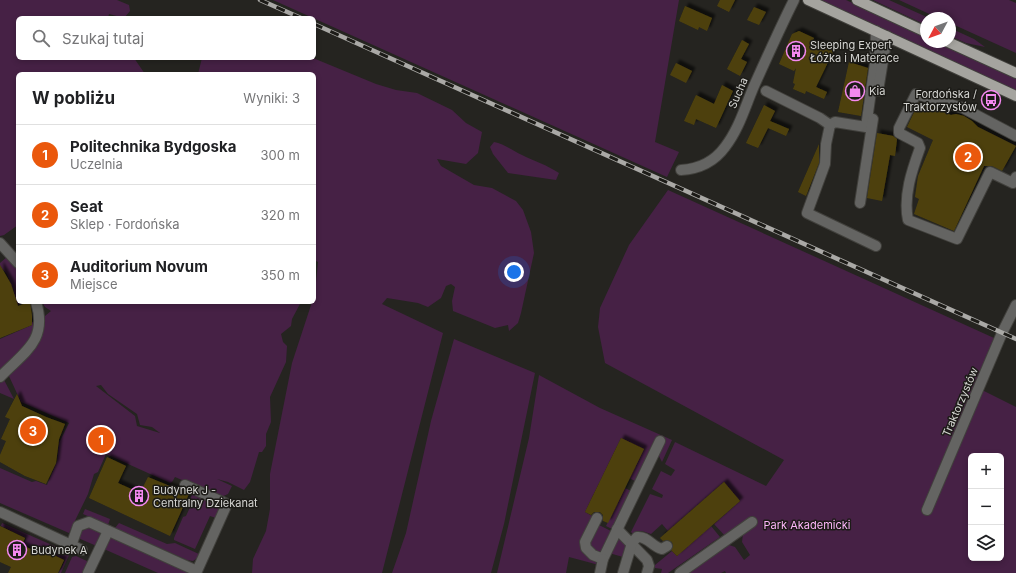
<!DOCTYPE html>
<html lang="pl">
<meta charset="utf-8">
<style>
:root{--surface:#fff;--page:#f6f6f6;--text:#202124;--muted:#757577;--line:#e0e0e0;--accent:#ea580c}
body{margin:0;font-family:Inter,sans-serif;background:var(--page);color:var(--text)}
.controls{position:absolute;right:12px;bottom:12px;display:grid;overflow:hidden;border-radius:6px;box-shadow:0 2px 6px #0003}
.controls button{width:36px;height:36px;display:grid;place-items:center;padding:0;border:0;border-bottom:1px solid var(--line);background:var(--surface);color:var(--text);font:20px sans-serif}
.compass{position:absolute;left:920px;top:12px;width:36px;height:36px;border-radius:50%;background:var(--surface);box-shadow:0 2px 6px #0003;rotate:229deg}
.you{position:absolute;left:514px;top:272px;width:14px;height:14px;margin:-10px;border:3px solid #fff;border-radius:50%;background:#1a73e8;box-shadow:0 0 0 6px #1a73e833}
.badge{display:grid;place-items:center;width:26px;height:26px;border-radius:50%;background:var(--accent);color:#fff;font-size:13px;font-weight:700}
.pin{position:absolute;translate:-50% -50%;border:2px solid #fff;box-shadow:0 1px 4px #0006}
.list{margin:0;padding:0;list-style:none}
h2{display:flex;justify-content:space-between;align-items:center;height:52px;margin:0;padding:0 16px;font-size:17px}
h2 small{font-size:13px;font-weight:400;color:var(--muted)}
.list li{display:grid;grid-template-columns:26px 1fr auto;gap:12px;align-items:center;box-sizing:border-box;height:60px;padding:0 16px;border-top:1px solid var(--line)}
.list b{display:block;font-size:15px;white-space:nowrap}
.list p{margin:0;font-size:13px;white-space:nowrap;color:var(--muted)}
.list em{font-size:13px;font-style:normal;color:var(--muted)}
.icon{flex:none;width:22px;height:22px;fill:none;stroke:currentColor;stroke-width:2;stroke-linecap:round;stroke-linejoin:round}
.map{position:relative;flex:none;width:1016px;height:573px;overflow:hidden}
.search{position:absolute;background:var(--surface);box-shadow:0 2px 6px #0003;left:16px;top:16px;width:300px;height:44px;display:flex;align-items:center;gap:10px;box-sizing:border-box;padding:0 14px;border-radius:6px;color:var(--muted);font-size:15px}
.panel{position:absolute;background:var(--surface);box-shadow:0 2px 6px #0003;left:16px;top:72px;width:300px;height:232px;border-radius:6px}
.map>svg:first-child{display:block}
.green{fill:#462145;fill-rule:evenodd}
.building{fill:#4e410b;filter:url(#shadow)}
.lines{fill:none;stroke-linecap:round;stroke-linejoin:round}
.minor-casing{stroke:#41403c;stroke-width:12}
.major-casing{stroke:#41403c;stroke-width:12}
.minor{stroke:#646462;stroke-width:10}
.major{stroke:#a5a49f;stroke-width:10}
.rail-casing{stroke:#aaa9a6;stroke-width:4.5}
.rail{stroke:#1c1b17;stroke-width:3;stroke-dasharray:9;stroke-linecap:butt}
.labels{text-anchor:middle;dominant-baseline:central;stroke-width:3;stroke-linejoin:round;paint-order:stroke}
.poi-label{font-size:11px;fill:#d5d5d2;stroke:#1c1b17;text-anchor:start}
.street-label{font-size:11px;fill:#d5d5d2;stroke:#1c1b17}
.park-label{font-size:11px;fill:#fcb5f8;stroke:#1c1b17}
</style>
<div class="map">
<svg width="1016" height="573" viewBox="0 0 1016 573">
<defs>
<filter id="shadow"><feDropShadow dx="3.5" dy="-3.5" stdDeviation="1" flood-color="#0009"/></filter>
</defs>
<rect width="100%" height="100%" fill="#252420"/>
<g class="green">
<path d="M 0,0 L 117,0 L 129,5 L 130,11 L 124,18 L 109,14 L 108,18 L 18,18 L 18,58 L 134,58 L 145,74 L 18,74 L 18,225 L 4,235 L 0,236 Z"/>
<path d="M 273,0 L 679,0 L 655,142 L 679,152 L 667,177 Z"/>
<path d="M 818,0 L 846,0 L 926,37 L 926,42 C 950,42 992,67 1016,78 L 1016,91 Z"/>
<path d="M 873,0 L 889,0 L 929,18 L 926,18 L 926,25 Z"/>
<path d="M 899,0 L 1009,0 L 1016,3 L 1016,53 L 950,23 L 950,18 L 938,18 Z"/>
<path d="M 950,28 L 974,39 L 985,47 L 966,43 L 950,36 Z"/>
<path d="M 202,58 L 313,58 L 376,84 L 396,90 L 417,93 L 452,110 L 466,123 L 482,132 L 478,153 L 466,164 L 437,159 L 441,166 L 474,185 L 492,188 L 516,201 L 523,210 L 531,232 L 534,253 L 521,313 L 518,323 L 509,331 L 508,325 L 495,328 L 453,311 L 452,301 L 455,287 L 451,284 L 446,286 L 441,298 L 428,307 L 418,303 L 387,298 L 382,304 L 443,333 L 382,573 L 252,573 L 253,559 L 266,531 L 270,509 L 270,474 L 292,363 L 312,302 L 314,302 L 318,262 L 314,260 L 314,74 L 198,74 Z"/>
<path d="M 494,142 C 504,144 512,150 522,155 C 534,161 547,165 559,173 L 556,180 L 508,173 L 493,154 L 490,147 Z"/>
<path d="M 668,190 L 994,338 L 976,387 L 1016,407 L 1016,573 L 726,573 L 725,571 L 721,573 L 686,573 L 729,545 L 735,547 L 744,560 L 750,555 L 742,542 L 743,534 L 726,537 L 714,524 L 740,501 L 724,482 L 668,531 L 662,524 L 651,534 L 642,531 L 633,534 L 631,532 L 650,494 L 662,498 L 663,495 L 652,489 L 661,471 L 671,476 L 675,470 L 665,464 L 675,442 L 766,486 L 784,460 L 605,363 L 598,327 L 600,308 L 629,245 ZM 971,456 L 1001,456 L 1001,558 L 971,558 Z"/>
<path d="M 7,257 L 18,269 L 18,302 L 24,302 L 11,308 L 6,296 L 14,292 L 7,274 L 0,266 L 0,263 Z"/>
<path d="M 42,302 L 301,302 L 292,319 L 291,326 L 281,334 L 283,342 L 287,346 L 286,362 L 270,397 L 271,422 L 266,434 L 266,446 L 262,452 L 259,452 L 250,482 L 244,490 L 228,482 L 217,479 L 232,486 L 228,494 L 221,497 L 175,477 L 172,482 L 170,483 L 106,454 L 98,472 L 94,474 L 88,494 L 69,533 L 0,503 L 0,468 L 32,482 L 36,481 L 47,485 L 57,461 L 59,443 L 69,423 L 21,402 L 8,374 L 39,342 L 37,337 L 44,323 L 45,316 L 51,311 L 45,307 ZM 101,385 L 108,394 L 137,414 L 140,425 L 152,427 L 160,433 L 137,426 L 135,416 L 96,386 Z"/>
<path d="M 37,321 L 32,339 L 0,371 L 0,339 L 32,325 L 32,322 Z"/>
<path d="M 454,339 L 535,373 L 504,524 L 491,573 L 392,573 L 406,533 L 431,421 Z"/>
<path d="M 539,375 L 600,408 L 672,440 L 662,462 L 658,454 L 635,481 L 629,478 L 644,449 L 621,438 L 585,512 L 592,516 C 585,532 571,554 597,560 L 599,565 L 569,557 L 566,573 L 497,573 L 529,438 Z"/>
<path d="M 3,378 L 14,399 L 0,393 L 0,381 Z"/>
<path d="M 625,488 L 631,491 L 612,529 L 606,526 Z"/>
<path d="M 194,491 L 219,506 L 220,509 L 216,518 L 210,516 L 195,549 L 174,540 L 174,538 L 183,517 L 186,516 L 192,503 L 190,499 Z"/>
<path d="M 85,509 L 110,519 L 108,525 L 83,514 Z"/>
<path d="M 2,523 L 70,553 L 61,573 L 59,573 L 65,560 L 38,547 L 37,550 L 24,544 L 26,538 L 1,526 Z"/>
<path d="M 119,523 L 167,544 L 175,543 L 201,555 L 193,561 L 187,560 L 115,528 Z"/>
<path d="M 597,524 L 611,531 L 602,551 L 598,553 L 591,548 L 590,542 Z"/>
<path d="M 711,526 L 720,537 L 668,573 L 661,573 L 662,569 L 655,568 L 655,565 L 672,551 L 677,556 Z"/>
<path d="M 88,528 L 105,533 L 99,547 L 78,538 L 82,531 Z"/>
<path d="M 112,536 L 186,570 L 188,573 L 158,573 L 104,549 L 108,539 Z"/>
<path d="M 618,540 L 621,540 L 626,544 L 623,557 L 609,553 Z"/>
<path d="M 76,556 L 89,562 L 86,573 L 65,573 L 72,557 Z"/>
</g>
<g class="building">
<path d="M 720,0 L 735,0 L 729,12 L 717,6 Z"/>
<path d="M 685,6 L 712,18 L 707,31 L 699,27 L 698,30 L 679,21 Z"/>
<path d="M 754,7 L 766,12 L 759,25 L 747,20 Z"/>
<path d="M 799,31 L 814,38 L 813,40 L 834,50 L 816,87 L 827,92 L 824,99 L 806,91 L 805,94 L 793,89 L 795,84 L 793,83 L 796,68 L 794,71 L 779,64 L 792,34 Z"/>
<path d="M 742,40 L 749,44 L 741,59 L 747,62 L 740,76 L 727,69 Z"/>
<path d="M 849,62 L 868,68 L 861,116 L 838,112 Z"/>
<path d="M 676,63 L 692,71 L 686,83 L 670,75 Z"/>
<path d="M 722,85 L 733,91 L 716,128 L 696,119 L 694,125 L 684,121 L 696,95 L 714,104 Z"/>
<path d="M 919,102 L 951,115 L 956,114 L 964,116 L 972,121 L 978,127 L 1016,146 L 1002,171 L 992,166 L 984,166 L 954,231 L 914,214 L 919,199 L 915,197 L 918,176 L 933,140 L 907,127 Z"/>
<path d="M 764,105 L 775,111 L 770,121 L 789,129 L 786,136 L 768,128 L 758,148 L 746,143 Z"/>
<path d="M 877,133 L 893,136 L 897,139 L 895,156 L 890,155 L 882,201 L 867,198 Z"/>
<path d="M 819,144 L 819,163 L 806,196 L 798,192 Z"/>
<path d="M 0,265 L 11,284 L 18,306 L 30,302 L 32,316 L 32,325 L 0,338 Z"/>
<path d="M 17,394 L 22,406 L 46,417 L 65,424 L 59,439 L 56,463 L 46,484 L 25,476 L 0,462 L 0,455 L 6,441 L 1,439 L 10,419 L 5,417 Z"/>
<path d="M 621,438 L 644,449 L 608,523 L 603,521 L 603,515 L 600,512 L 594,512 L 591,515 L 585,512 Z"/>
<path d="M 107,457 L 126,466 L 118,483 L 140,493 L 148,477 L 189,494 L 170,536 L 89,498 Z"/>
<path d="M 724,482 L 740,501 L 677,556 L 671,550 L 673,546 L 672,542 L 667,540 L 663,541 L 660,538 Z"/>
<path d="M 0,526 L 25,538 L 22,545 L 37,552 L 39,548 L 64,560 L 58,573 L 8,573 L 11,567 L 0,562 Z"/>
</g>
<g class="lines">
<defs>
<g id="minor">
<path d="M 876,31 L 875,63 L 866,127 L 835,122 L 830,125 L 826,144 L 825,164 L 807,213 L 876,246"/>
<path d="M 766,91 L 820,118 L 830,125"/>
<path d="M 878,91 L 887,36"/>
<path d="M 1016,136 L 963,108 L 916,94 L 899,128 L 899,133 L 918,143 L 920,148 C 912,170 903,196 908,220 L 957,239 L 990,172 L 1013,183 L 1016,177"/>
<path d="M 681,170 C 698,169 714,162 725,147 C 739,129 745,107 754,86 C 767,57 780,28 794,0"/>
<path d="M 860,203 L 873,119"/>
<path d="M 0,243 L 18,263"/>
<path d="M 0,377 C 24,352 48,341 36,302"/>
<path d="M 927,510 L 1002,333 L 1016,305"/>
<path d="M 0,512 L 82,550"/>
<path d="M 597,518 L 585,542 L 586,548 L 593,555 L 603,559 L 660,441"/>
<path d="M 617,529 L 647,560 L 649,566 L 647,573"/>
<path d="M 71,546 L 78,526 L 89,522 L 197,571 L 227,504 L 185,485"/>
<path d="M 88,573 L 108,531"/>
<path d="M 600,573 L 603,559"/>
<path d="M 623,573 L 632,543 L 637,537 C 648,536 652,547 662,549 L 667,546"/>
<path d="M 680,573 L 752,522"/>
</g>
<g id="major">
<path d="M 808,0 L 1016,96"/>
<path d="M 857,0 L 926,32"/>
<path d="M 948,42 L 1016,73"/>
</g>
</defs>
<use href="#minor" class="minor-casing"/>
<use href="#major" class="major-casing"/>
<use href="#minor" class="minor"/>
<use href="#major" class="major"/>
<defs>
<g id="rail">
<path d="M 260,0 L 301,18"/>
<path d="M 314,24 L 1016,339"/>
</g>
</defs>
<use href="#rail" class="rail-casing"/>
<use href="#rail" class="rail"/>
</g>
<defs>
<symbol id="building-ring" viewBox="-11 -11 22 22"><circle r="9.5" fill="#1c1b17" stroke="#f489f0" stroke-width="1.5"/><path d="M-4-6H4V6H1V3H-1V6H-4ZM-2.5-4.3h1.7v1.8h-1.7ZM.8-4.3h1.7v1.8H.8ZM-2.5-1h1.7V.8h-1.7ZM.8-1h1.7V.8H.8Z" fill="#f489f0"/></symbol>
<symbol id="shop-ring" viewBox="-11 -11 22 22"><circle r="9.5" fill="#1c1b17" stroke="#f489f0" stroke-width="1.5"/><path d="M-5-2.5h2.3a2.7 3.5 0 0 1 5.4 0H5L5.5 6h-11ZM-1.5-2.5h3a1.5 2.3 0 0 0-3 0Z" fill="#f489f0"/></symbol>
<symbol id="bus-ring" viewBox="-11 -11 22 22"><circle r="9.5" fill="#1c1b17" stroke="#f489f0" stroke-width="1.5"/><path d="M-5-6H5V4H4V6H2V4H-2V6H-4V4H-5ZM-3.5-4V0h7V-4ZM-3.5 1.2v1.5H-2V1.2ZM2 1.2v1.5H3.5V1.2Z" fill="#f489f0"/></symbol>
</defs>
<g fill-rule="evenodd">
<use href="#building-ring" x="785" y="40" width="22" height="22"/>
<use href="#shop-ring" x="844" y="80" width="22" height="22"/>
<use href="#bus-ring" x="980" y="89" width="22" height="22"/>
<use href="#building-ring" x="128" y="485" width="22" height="22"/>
<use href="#building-ring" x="6" y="539" width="22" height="22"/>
</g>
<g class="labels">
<g class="poi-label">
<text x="810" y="45">Sleeping Expert<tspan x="810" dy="13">Łóżka i Materace</tspan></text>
<text x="869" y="91">Kia</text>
<text x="977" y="94" text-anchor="end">Fordońska /<tspan x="977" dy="13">Traktorzystów</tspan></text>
<text x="153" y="490">Budynek J -<tspan x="153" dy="13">Centralny Dziekanat</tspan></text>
<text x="31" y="550">Budynek A</text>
</g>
<g class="street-label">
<text transform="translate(738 93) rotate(-67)">Sucha</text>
<text transform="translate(960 402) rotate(-67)">Traktorzystów</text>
</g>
<g class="park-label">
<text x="807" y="525">Park Akademicki</text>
</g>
</g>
</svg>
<div class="controls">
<button>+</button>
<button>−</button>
<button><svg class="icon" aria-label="layers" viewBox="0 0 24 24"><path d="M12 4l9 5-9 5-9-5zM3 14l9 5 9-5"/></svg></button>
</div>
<svg class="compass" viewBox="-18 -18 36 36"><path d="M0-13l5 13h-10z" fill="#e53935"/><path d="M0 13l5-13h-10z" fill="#757577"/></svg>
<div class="you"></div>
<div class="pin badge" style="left:101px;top:440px">1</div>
<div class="pin badge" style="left:968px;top:157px">2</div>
<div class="pin badge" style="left:33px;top:431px">3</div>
<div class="search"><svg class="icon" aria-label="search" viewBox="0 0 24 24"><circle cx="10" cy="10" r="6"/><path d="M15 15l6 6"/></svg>Szukaj tutaj</div>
<section class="panel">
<h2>W pobliżu<small>Wyniki: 3</small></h2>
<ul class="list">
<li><span class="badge">1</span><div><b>Politechnika Bydgoska</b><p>Uczelnia</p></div><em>300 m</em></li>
<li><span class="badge">2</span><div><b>Seat</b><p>Sklep · Fordońska</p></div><em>320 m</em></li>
<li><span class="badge">3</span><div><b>Auditorium Novum</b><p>Miejsce</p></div><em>350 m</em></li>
</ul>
</section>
</div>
